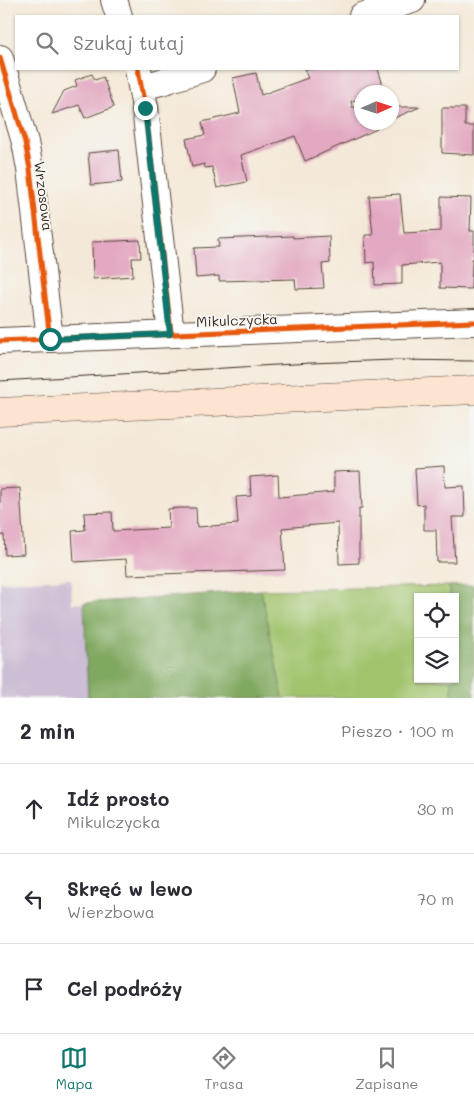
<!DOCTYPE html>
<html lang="pl">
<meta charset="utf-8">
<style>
:root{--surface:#fff;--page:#f7f7f7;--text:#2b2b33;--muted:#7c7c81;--line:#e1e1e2;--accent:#0f766e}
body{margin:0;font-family:Mali,sans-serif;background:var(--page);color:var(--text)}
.controls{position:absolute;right:15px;bottom:15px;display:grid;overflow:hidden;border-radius:0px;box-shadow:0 1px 4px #0004}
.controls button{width:45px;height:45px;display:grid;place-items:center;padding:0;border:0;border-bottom:1px solid var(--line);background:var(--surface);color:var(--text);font:25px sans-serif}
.compass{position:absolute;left:354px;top:85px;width:45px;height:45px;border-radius:50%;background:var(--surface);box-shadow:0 1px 4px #0004;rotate:87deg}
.stop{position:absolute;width:15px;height:15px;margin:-11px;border:4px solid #0f766e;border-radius:50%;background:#fff}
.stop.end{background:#0f766e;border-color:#fff;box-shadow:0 1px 5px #0008}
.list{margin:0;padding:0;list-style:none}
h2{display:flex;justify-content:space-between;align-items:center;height:65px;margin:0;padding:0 20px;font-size:21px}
h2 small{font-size:16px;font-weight:400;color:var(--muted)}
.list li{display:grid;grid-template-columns:32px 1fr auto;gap:15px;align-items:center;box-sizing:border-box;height:90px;padding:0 20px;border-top:1px solid var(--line)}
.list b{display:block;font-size:19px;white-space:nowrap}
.list p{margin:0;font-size:16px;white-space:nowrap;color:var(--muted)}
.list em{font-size:16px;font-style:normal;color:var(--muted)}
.icon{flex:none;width:28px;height:28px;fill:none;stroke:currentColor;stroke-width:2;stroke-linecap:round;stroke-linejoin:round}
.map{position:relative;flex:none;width:474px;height:698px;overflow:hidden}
.search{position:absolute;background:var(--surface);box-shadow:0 1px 4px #0004;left:15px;right:15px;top:15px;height:55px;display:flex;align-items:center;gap:12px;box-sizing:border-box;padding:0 18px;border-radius:0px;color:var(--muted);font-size:19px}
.sheet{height:335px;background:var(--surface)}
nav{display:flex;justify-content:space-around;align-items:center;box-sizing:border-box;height:70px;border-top:1px solid var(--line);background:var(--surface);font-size:14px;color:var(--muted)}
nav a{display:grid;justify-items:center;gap:2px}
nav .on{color:var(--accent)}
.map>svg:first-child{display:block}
.industrial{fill:#ccbed4}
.green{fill:#a0c36c;stroke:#6e7645}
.forest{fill:#80a960;stroke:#5e6a3f}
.building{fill:#e3a9c3}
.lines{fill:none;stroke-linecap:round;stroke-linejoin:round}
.street-casing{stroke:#57473a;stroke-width:28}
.secondary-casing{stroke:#57473a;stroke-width:29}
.street{stroke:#fff;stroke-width:26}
.secondary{stroke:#fde4d1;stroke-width:28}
.tram{stroke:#3b2a1e;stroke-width:1}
.cycleway-casing{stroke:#f6f6f2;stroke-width:8}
.cycleway{stroke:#e8590c;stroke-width:5}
.route{stroke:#0f766e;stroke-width:6}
.labels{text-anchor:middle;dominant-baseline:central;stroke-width:4;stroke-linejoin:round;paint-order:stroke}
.street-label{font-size:14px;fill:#3b2a1e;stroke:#f6f6f2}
</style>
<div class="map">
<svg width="474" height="698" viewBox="0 0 474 698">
<rect width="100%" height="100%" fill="#f6f6f2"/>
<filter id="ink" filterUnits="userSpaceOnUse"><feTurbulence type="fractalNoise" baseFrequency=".02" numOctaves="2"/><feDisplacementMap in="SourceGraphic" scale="10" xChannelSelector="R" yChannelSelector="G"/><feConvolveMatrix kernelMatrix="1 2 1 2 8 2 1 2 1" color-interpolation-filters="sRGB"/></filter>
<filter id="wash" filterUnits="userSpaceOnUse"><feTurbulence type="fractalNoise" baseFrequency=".0096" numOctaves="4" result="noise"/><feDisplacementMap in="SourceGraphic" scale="20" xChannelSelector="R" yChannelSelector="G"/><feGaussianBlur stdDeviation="1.12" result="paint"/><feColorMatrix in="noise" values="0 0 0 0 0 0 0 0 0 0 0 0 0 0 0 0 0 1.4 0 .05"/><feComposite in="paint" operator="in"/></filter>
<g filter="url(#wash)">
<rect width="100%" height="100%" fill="#f4e9d8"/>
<path class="industrial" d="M 71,579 L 72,604 L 84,603 L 88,698 L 0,698 L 0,582 Z"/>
<path class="green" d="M 449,586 L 450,597 L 418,597 L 418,679 L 452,679 L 452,698 L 283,698 L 261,590 Z"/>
<g class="forest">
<path d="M 474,585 L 474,698 L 452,698 L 452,679 L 455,679 L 455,597 L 450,597 L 449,586 Z"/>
<path d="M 261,590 L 283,698 L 88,698 L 84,603 Z"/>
</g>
<g id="blocks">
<g class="building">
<path d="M 304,69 L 378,69 L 385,92 L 362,92 L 362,99 L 351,101 L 352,107 L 362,107 L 362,122 L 384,122 L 376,126 L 377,129 L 305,161 L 295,136 L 241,155 L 247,182 L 217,188 L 212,167 L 205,168 L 204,164 L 192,167 L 186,139 L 205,135 L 202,122 L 240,113 L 233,78 L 256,73 L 261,95 L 308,78 Z"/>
<path d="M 92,74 L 95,80 L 103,77 L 114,107 L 85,118 L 79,105 L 52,114 L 64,91 L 77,86 L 75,80 Z"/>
<path d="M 392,107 L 420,107 L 392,119 Z"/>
<path d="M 442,108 L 465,108 L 465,126 L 474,126 L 474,155 L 442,153 Z"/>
<path d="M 119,150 L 122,182 L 91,185 L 88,153 Z"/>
<path d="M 400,194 L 404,233 L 441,231 L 441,197 L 471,198 L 470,231 L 474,231 L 474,259 L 472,259 L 471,289 L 440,288 L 440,262 L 402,265 L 402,284 L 375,285 L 374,262 L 366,263 L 365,235 L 373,235 L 369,196 Z"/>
<path d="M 293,236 L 293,238 L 329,236 L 330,263 L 322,264 L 324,288 L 296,289 L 295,279 L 219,281 L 219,276 L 196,278 L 194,248 L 219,247 L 218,239 Z"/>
<path d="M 140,240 L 141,258 L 132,258 L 133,276 L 93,279 L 92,242 Z"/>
<path d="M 444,466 L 445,487 L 464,486 L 465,517 L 452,517 L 455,562 L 437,562 L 436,530 L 424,530 L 424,504 L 417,505 L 415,468 Z"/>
<path d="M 360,471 L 362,508 L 359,508 L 359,563 L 339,564 L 338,523 L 282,528 L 285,570 L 127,575 L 126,559 L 74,562 L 72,531 L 85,530 L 84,513 L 112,512 L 113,531 L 169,528 L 168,509 L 180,508 L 196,508 L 197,527 L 238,524 L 236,497 L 251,496 L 250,477 L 278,475 L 279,497 L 334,492 L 334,472 Z"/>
<path d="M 20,488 L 24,554 L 5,555 L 4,535 L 0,535 L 0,489 Z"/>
</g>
</g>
</g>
<g filter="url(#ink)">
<use href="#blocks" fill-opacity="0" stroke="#57473a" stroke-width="1"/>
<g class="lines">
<defs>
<g id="street">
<path d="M 114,0 L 119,16"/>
<path d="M 362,16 L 412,0"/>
<path d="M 0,58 L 25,142 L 30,169 L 50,339"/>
<path d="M 138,69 L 145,108 L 171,334"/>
<path d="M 142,87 L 161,82 L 202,69"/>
<path d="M 0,341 L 474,322"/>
</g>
<path id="secondary" d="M 0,412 L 474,390"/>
</defs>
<use href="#street" class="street-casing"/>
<use href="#secondary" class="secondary-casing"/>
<use href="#street" class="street"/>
<use href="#secondary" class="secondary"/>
<path class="tram" d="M 0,381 L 311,363 L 394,360 L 474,361"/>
<defs>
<g id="cycleway">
<path d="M 0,58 L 25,142 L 30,169 L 50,339"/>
<path d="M 138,69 L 145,108 L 171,334"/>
<path d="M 0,341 L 474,322"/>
</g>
</defs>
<use href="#cycleway" class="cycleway-casing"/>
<use href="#cycleway" class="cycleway"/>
</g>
</g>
<g class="lines" filter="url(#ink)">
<path class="route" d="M 50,339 L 170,334 L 145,108"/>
</g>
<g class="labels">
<g class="street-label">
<text transform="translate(44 196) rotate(83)">Wrzosowa</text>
<text transform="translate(237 320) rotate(-2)">Mikulczycka</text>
</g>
</g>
</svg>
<div class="controls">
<button><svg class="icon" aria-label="locate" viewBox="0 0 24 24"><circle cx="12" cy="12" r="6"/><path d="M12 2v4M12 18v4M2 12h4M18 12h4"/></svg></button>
<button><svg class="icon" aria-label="layers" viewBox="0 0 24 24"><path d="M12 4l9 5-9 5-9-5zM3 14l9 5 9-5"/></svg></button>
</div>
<svg class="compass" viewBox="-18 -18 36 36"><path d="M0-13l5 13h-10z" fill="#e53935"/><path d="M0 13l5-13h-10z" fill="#7c7c81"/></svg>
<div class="stop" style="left:50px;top:339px"></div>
<div class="stop end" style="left:145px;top:108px"></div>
<div class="search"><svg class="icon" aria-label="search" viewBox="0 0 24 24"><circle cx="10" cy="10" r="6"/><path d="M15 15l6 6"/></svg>Szukaj tutaj</div>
</div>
<section class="sheet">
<h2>2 min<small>Pieszo · 100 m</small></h2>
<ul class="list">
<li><svg class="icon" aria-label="ahead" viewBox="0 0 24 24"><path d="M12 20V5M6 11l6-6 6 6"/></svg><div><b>Idź prosto</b><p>Mikulczycka</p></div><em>30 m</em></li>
<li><svg class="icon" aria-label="left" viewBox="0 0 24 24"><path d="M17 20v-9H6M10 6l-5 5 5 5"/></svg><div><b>Skręć w lewo</b><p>Wierzbowa</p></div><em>70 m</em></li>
<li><svg class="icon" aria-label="arrive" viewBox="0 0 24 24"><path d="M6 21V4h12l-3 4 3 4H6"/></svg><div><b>Cel podróży</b></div></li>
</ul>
</section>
<nav>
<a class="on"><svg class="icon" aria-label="map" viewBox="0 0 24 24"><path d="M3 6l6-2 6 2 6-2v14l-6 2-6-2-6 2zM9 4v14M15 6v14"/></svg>Mapa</a>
<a><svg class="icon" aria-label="directions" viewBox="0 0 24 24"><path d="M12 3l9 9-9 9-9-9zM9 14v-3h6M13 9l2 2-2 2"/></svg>Trasa</a>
<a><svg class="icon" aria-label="saved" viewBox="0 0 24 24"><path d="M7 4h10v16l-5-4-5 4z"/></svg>Zapisane</a>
</nav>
